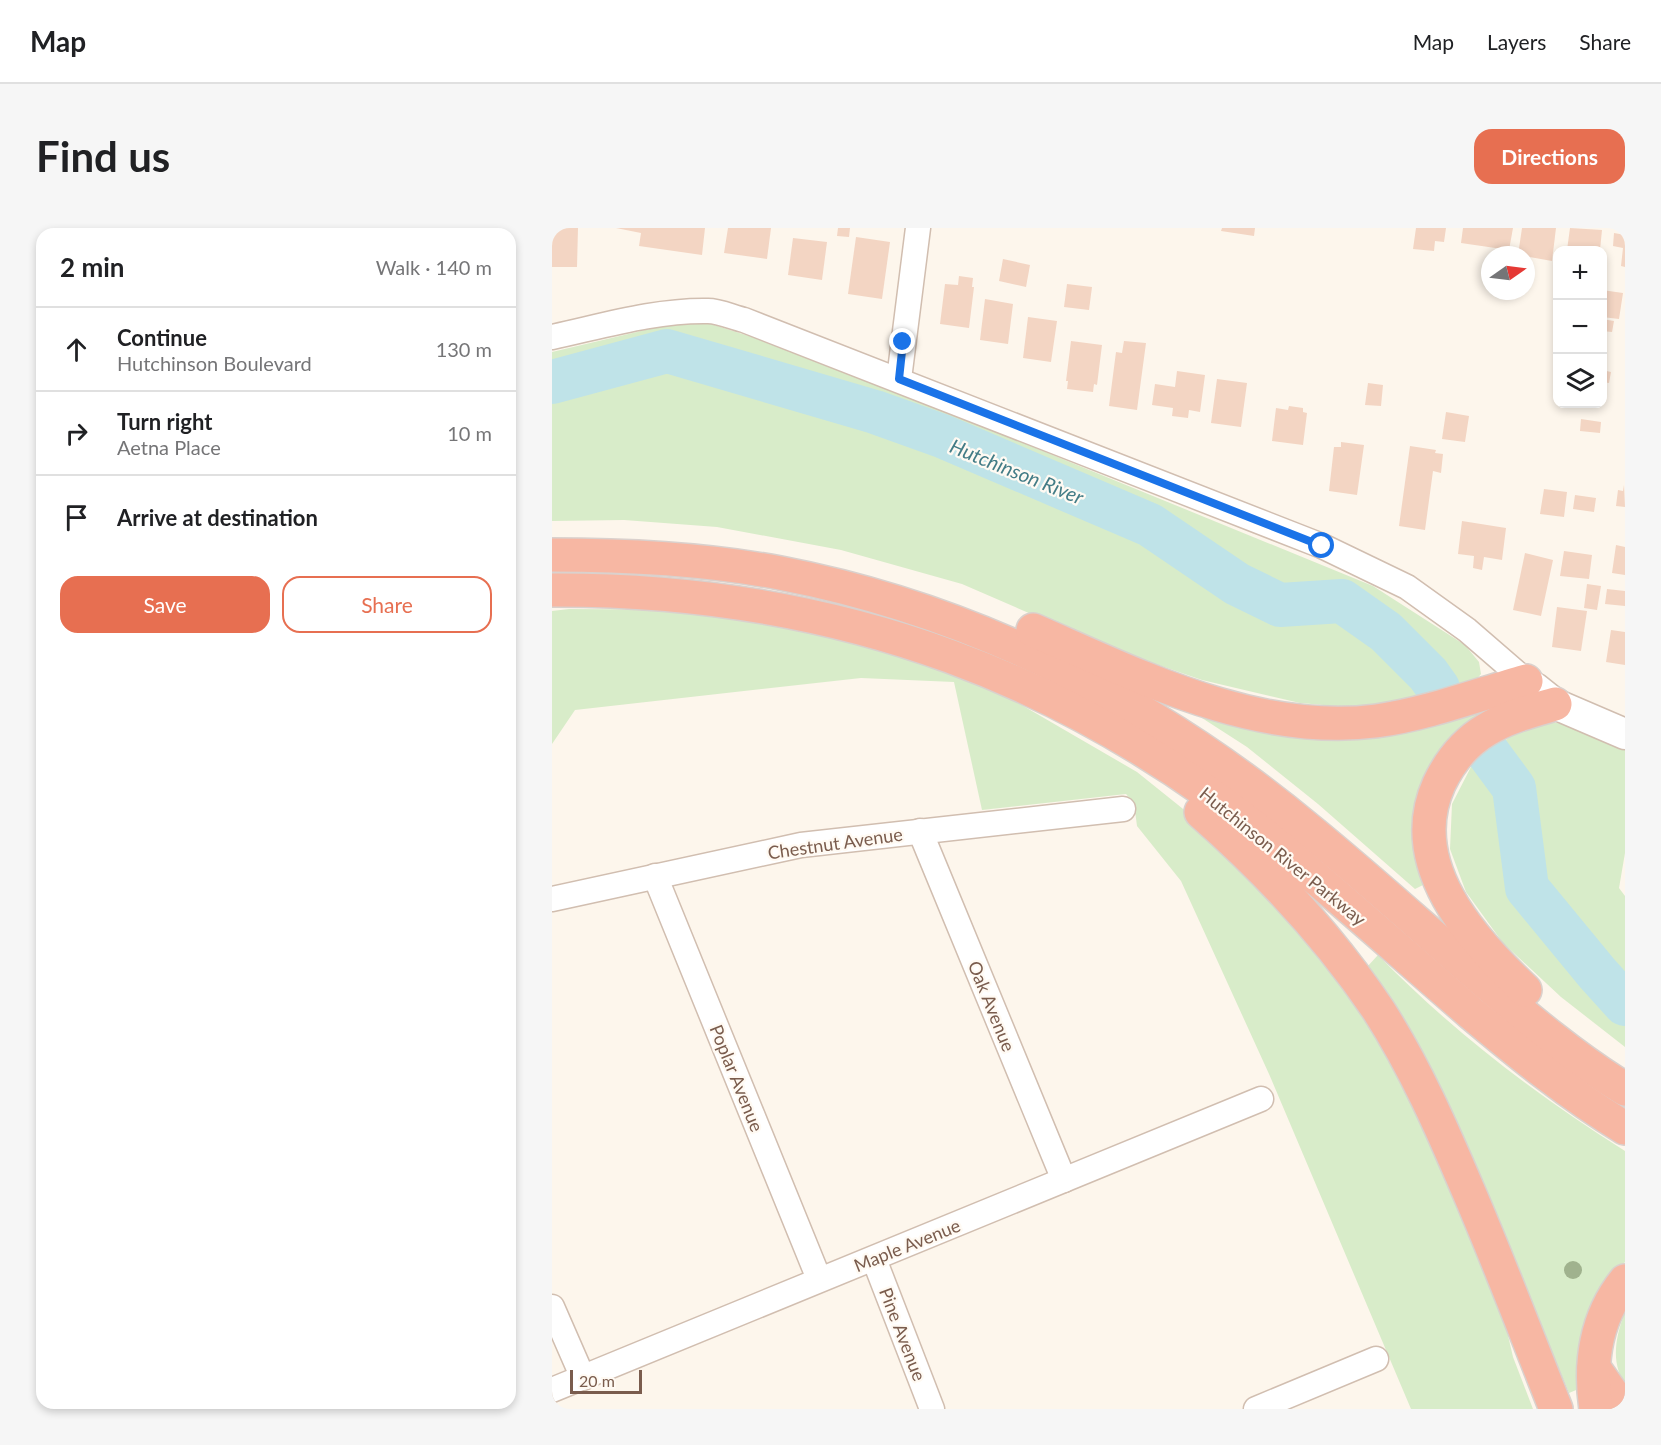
<!DOCTYPE html>
<meta charset="utf-8">
<style>
:root{--surface:#fff;--page:#f6f6f6;--text:#202124;--muted:#757577;--line:#e0e0e0;--accent:#e76f51}
body{margin:0;font-family:Lato,sans-serif;background:var(--page);color:var(--text)}
.controls{position:absolute;right:18px;top:18px;display:grid;overflow:hidden;border-radius:12px;box-shadow:0 3px 9px #0003}
.controls button{width:54px;height:54px;display:grid;place-items:center;padding:0;border:0;border-bottom:2px solid var(--line);background:var(--surface);color:var(--text);font:30px sans-serif}
.compass{position:absolute;left:929px;top:18px;width:54px;height:54px;border-radius:50%;background:var(--surface);box-shadow:0 3px 9px #0003;rotate:76deg}
.scale{position:absolute;left:18px;bottom:15px;width:72px;box-sizing:border-box;padding-left:6px;border:3px solid #7a5c4d;border-top:0;font-size:16px;line-height:21px;white-space:nowrap;color:#7a5c4d;-webkit-text-stroke:4px #fffaf3;paint-order:stroke}
.stop{position:absolute;width:18px;height:18px;margin:-14px;border:4px solid #1a73e8;border-radius:50%;background:#fff}
.stop.end{background:#1a73e8;border-color:#fff;box-shadow:0 2px 6px #0008}
.list{margin:0;padding:0;list-style:none}
h2{display:flex;justify-content:space-between;align-items:center;height:78px;margin:0;padding:0 24px;font-size:26px}
h2 small{font-size:20px;font-weight:400;color:var(--muted)}
.list li{display:grid;grid-template-columns:39px 1fr auto;gap:18px;align-items:center;box-sizing:border-box;height:84px;padding:0 24px;border-top:2px solid var(--line)}
.list b{display:block;font-size:22px;white-space:nowrap}
.list p{margin:0;font-size:20px;white-space:nowrap;color:var(--muted)}
.list em{font-size:20px;font-style:normal;color:var(--muted)}
.actions{display:flex;gap:12px;padding:18px 24px}
.actions a{flex:1;padding:14px 0;border:2px solid var(--accent);border-radius:18px;text-align:center;font-size:21px;color:var(--accent)}
.actions .main{background:var(--accent);color:#fff}
.icon{flex:none;width:33px;height:33px;fill:none;stroke:currentColor;stroke-width:2;stroke-linecap:round;stroke-linejoin:round}
.map{position:relative;flex:none;width:1073px;height:1181px;overflow:hidden;border-radius:18px}
header{display:flex;align-items:center;gap:36px;box-sizing:border-box;height:84px;padding:0 30px;background:var(--surface);border-bottom:2px solid var(--line)}
header strong{font-size:28px}
nav{display:flex;gap:33px;margin-inline-start:auto;font-size:21px}
.intro{display:flex;align-items:center;justify-content:space-between;box-sizing:border-box;height:144px;padding:0 36px}
h1{margin:0;font-size:42px}
.button{padding:15px 27px;border-radius:18px;background:var(--accent);color:#fff;font-size:21px;font-weight:700}
main{display:flex;gap:36px;padding:0 36px}
aside{flex:1;background:var(--surface);border-radius:18px;box-shadow:0 3px 9px #0003}
.map>svg:first-child{display:block}
.green{fill:#d8ecc9}
.lines{fill:none;stroke-linecap:round;stroke-linejoin:round}
.river{stroke:#bfe3e8;stroke-width:44}
.building{fill:#f3d5c3}
.minor-casing{stroke:#d1beb0;stroke-width:27}
.tertiary-casing{stroke:#d1beb0;stroke-width:33}
.motorway-casing{stroke:#dad1cd;stroke-width:36}
.minor{stroke:#fff;stroke-width:24}
.tertiary{stroke:#fff;stroke-width:30}
.motorway{stroke:#f7b7a3;stroke-width:33}
.tree{fill:#a0b28e}
.route{stroke:#1a73e8;stroke-width:8}
.labels{text-anchor:middle;dominant-baseline:central;stroke-width:4.5;stroke-linejoin:round;paint-order:stroke}
.street-label{font-size:18px;fill:#7a5c4d;stroke:#fffaf3}
.water-label{font-size:20px;font-style:italic;fill:#437c86;stroke:#fffaf3}
</style>
<header>
<strong>Map</strong>
<nav><a>Map</a><a>Layers</a><a>Share</a></nav>
</header>
<div class="intro"><h1>Find us</h1><a class="button">Directions</a></div>
<main>
<aside>
<h2>2 min<small>Walk · 140 m</small></h2>
<ul class="list">
<li><svg class="icon" aria-label="ahead" viewBox="0 0 24 24"><path d="M12 20V5M6 11l6-6 6 6"/></svg><div><b>Continue</b><p>Hutchinson Boulevard</p></div><em>130 m</em></li>
<li><svg class="icon" aria-label="right" viewBox="0 0 24 24"><path d="M7 20v-9h11M14 6l5 5-5 5"/></svg><div><b>Turn right</b><p>Aetna Place</p></div><em>10 m</em></li>
<li><svg class="icon" aria-label="arrive" viewBox="0 0 24 24"><path d="M6 21V4h12l-3 4 3 4H6"/></svg><div><b>Arrive at destination</b></div></li>
</ul>
<div class="actions"><a class="main">Save</a><a>Share</a></div>
</aside>
<div class="map">
<svg width="1073" height="1181" viewBox="0 0 1073 1181">
<rect width="100%" height="100%" fill="#fdf6ec"/>
<g class="green">
<path d="M 123,95 L 156,95 L 200,109 L 381,178 L 821,358 L 913,417 L 927,434 L 929,446 L 918,459 L 829,482 L 748,475 L 650,452 L 560,421 L 410,356 L 289,322 L 165,299 L 72,292 L 0,293 L 0,124 Z"/>
<path d="M 17,381 L 182,382 L 320,417 L 437,458 L 585,544 L 666,609 L 811,780 L 866,875 L 945,1060 L 961,1129 L 981,1181 L 859,1181 L 717,846 L 629,653 L 585,598 L 582,575 L 574,566 L 430,582 L 402,454 L 309,450 L 23,482 L 0,516 L 0,383 Z"/>
<path d="M 950,479 L 900,512 L 877,654 L 863,661 L 766,576 L 695,519 L 650,490 L 650,486 Z"/>
<path d="M 997,494 L 1012,496 L 1073,520 L 1073,625 L 1067,660 L 1073,668 L 1073,819 L 1009,769 L 951,715 L 914,664 L 898,621 L 900,576 L 922,533 L 964,505 Z"/>
<path d="M 826,727 C 899,802 984,867 1073,923 L 1073,1034 L 1052,1060 L 1029,1160 L 1017,1165 L 899,881 L 867,818 L 838,771 L 815,739 Z"/>
<path d="M 1073,1084 L 1073,1156 C 1058,1134 1064,1107 1073,1084 Z"/>
</g>
<g class="lines">
<g class="river">
<path d="M 0,154 L 115,123 L 323,184 L 390,208 L 598,297 L 685,356 L 728,377 L 790,373 L 834,404 L 876,446 L 886,460"/>
<path d="M 934,522 L 962,560 L 975,660 L 1045,745 L 1073,776"/>
</g>
</g>
<g class="building">
<path d="M 0,0 L 26,0 L 25,39 L 0,39 Z"/>
<path d="M 64,0 L 153,0 L 150,27 L 87,18 L 89,5 Z"/>
<path d="M 176,0 L 219,0 L 215,31 L 172,25 Z"/>
<path d="M 286,0 L 298,0 L 297,9 L 285,8 Z"/>
<path d="M 670,0 L 703,0 L 702,8 L 669,3 Z"/>
<path d="M 864,0 L 894,0 L 892,14 L 883,13 L 882,23 L 861,21 Z"/>
<path d="M 911,0 L 961,0 L 957,22 L 909,15 Z"/>
<path d="M 970,0 L 1004,0 L 1000,33 L 966,27 Z"/>
<path d="M 1018,0 L 1050,2 L 1048,22 L 1015,22 Z"/>
<path d="M 1062,5 L 1073,7 L 1073,39 L 1069,38 L 1071,20 L 1061,18 Z"/>
<path d="M 304,9 L 338,14 L 330,71 L 296,66 Z"/>
<path d="M 241,10 L 275,14 L 270,52 L 236,47 Z"/>
<path d="M 451,31 L 478,37 L 474,59 L 447,53 Z"/>
<path d="M 407,48 L 421,50 L 420,59 L 422,59 L 417,100 L 388,96 L 393,56 L 406,57 Z"/>
<path d="M 515,56 L 540,59 L 537,82 L 512,79 Z"/>
<path d="M 1050,62 L 1071,65 L 1067,91 L 1050,89 Z"/>
<path d="M 433,71 L 461,76 L 456,116 L 428,112 Z"/>
<path d="M 476,89 L 505,93 L 499,134 L 471,130 Z"/>
<path d="M 1050,91 L 1062,93 L 1060,104 L 1050,103 Z"/>
<path d="M 519,113 L 550,117 L 545,157 L 542,156 L 541,164 L 515,161 L 516,153 L 514,153 Z"/>
<path d="M 572,113 L 594,115 L 585,182 L 557,178 L 564,124 L 570,125 Z"/>
<path d="M 1050,142 L 1059,144 L 1057,155 L 1050,154 Z"/>
<path d="M 625,143 L 653,147 L 648,184 L 637,182 L 636,190 L 620,188 L 621,180 L 600,177 L 603,156 L 623,159 Z"/>
<path d="M 665,151 L 695,155 L 689,199 L 659,195 Z"/>
<path d="M 816,155 L 831,157 L 829,178 L 813,177 Z"/>
<path d="M 737,178 L 751,180 L 751,184 L 755,185 L 751,217 L 720,213 L 724,180 L 736,182 Z"/>
<path d="M 894,184 L 917,188 L 913,214 L 890,211 Z"/>
<path d="M 1029,191 L 1049,194 L 1048,205 L 1028,203 Z"/>
<path d="M 789,214 L 812,217 L 805,267 L 777,263 L 782,219 L 789,219 Z"/>
<path d="M 858,218 L 884,222 L 883,225 L 891,226 L 889,245 L 881,243 L 873,302 L 847,298 Z"/>
<path d="M 1072,257 L 1073,279 L 1064,278 L 1066,262 L 1071,263 Z"/>
<path d="M 992,261 L 1015,264 L 1012,289 L 988,286 Z"/>
<path d="M 1023,267 L 1044,270 L 1042,284 L 1021,281 Z"/>
<path d="M 910,293 L 954,300 L 950,332 L 932,329 L 930,342 L 921,340 L 922,328 L 906,326 Z"/>
<path d="M 1064,317 L 1073,319 L 1073,347 L 1060,345 Z"/>
<path d="M 1012,323 L 1040,327 L 1037,351 L 1008,348 Z"/>
<path d="M 973,325 L 1001,332 L 989,388 L 961,382 Z"/>
<path d="M 1035,356 L 1049,358 L 1045,382 L 1032,380 Z"/>
<path d="M 1055,361 L 1073,363 L 1073,378 L 1053,376 Z"/>
<path d="M 1005,379 L 1035,383 L 1029,423 L 1000,419 Z"/>
<path d="M 1059,402 L 1073,404 L 1073,437 L 1054,434 Z"/>
</g>
<g class="lines">
<defs>
<g id="minor">
<path d="M 0,109 C 51,98 103,82 156,83 C 167,83 180,89 192,92 L 770,318 L 855,359 L 915,402 L 974,453"/>
<path d="M 347,151 L 366,0"/>
<path d="M 368,603 L 512,952"/>
<path d="M 103,648 L 267,1051"/>
<path d="M 0,671 L 249,617 L 571,581"/>
<path d="M 322,1031 L 380,1181"/>
<path d="M 0,1079 L 31,1150"/>
<path d="M 0,1162 L 709,871"/>
<path d="M 704,1181 L 824,1131"/>
</g>
<path id="tertiary" d="M 983,460 L 1003,476 L 1073,506"/>
<g id="motorway">
<path d="M 0,327 C 76,327 154,331 228,345 C 425,383 604,475 757,602 C 816,650 873,702 931,752 C 976,791 1022,830 1073,861"/>
<path d="M 0,362 C 286,361 527,449 746,635 C 804,684 861,735 919,785 C 968,826 1018,867 1073,900"/>
<path d="M 481,402 C 589,449 704,508 824,493 C 875,486 925,467 974,453"/>
<path d="M 649,584 C 716,643 777,708 827,783 C 863,839 890,901 916,962 C 947,1034 975,1108 1004,1181"/>
<path d="M 973,762 C 919,711 851,636 887,556 C 898,533 912,515 934,502 C 955,489 979,483 1003,476"/>
<path d="M 1042,1140 L 1071,1181"/>
<path d="M 1044,1181 C 1037,1135 1044,1089 1073,1053"/>
</g>
</defs>
<use href="#minor" class="minor-casing"/>
<use href="#tertiary" class="tertiary-casing"/>
<use href="#motorway" class="motorway-casing"/>
<use href="#minor" class="minor"/>
<use href="#tertiary" class="tertiary"/>
<use href="#motorway" class="motorway"/>
</g>
<circle class="tree" cx="1021" cy="1042" r="9"/>
<g class="lines">
<path class="route" d="M 351,114 L 347,151 L 770,318"/>
</g>
<g class="labels">
<g class="street-label">
<text transform="translate(283 615) rotate(-8)">Chestnut Avenue</text>
<text transform="translate(731 628) rotate(39)">Hutchinson River Parkway</text>
<text transform="translate(440 778) rotate(68)">Oak Avenue</text>
<text transform="translate(185 850) rotate(68)">Poplar Avenue</text>
<text transform="translate(355 1017) rotate(-22)">Maple Avenue</text>
<text transform="translate(351 1106) rotate(69)">Pine Avenue</text>
</g>
<g class="water-label">
<text transform="translate(465 243) rotate(22)">Hutchinson River</text>
</g>
</g>
</svg>
<div class="controls">
<button>+</button>
<button>−</button>
<button><svg class="icon" aria-label="layers" viewBox="0 0 24 24"><path d="M12 4l9 5-9 5-9-5zM3 14l9 5 9-5"/></svg></button>
</div>
<svg class="compass" viewBox="-18 -18 36 36"><path d="M0-13l5 13h-10z" fill="#e53935"/><path d="M0 13l5-13h-10z" fill="#757577"/></svg>
<div class="scale">20 m</div>
<div class="stop" style="left:770px;top:318px"></div>
<div class="stop end" style="left:351px;top:114px"></div>
</div>
</main>
